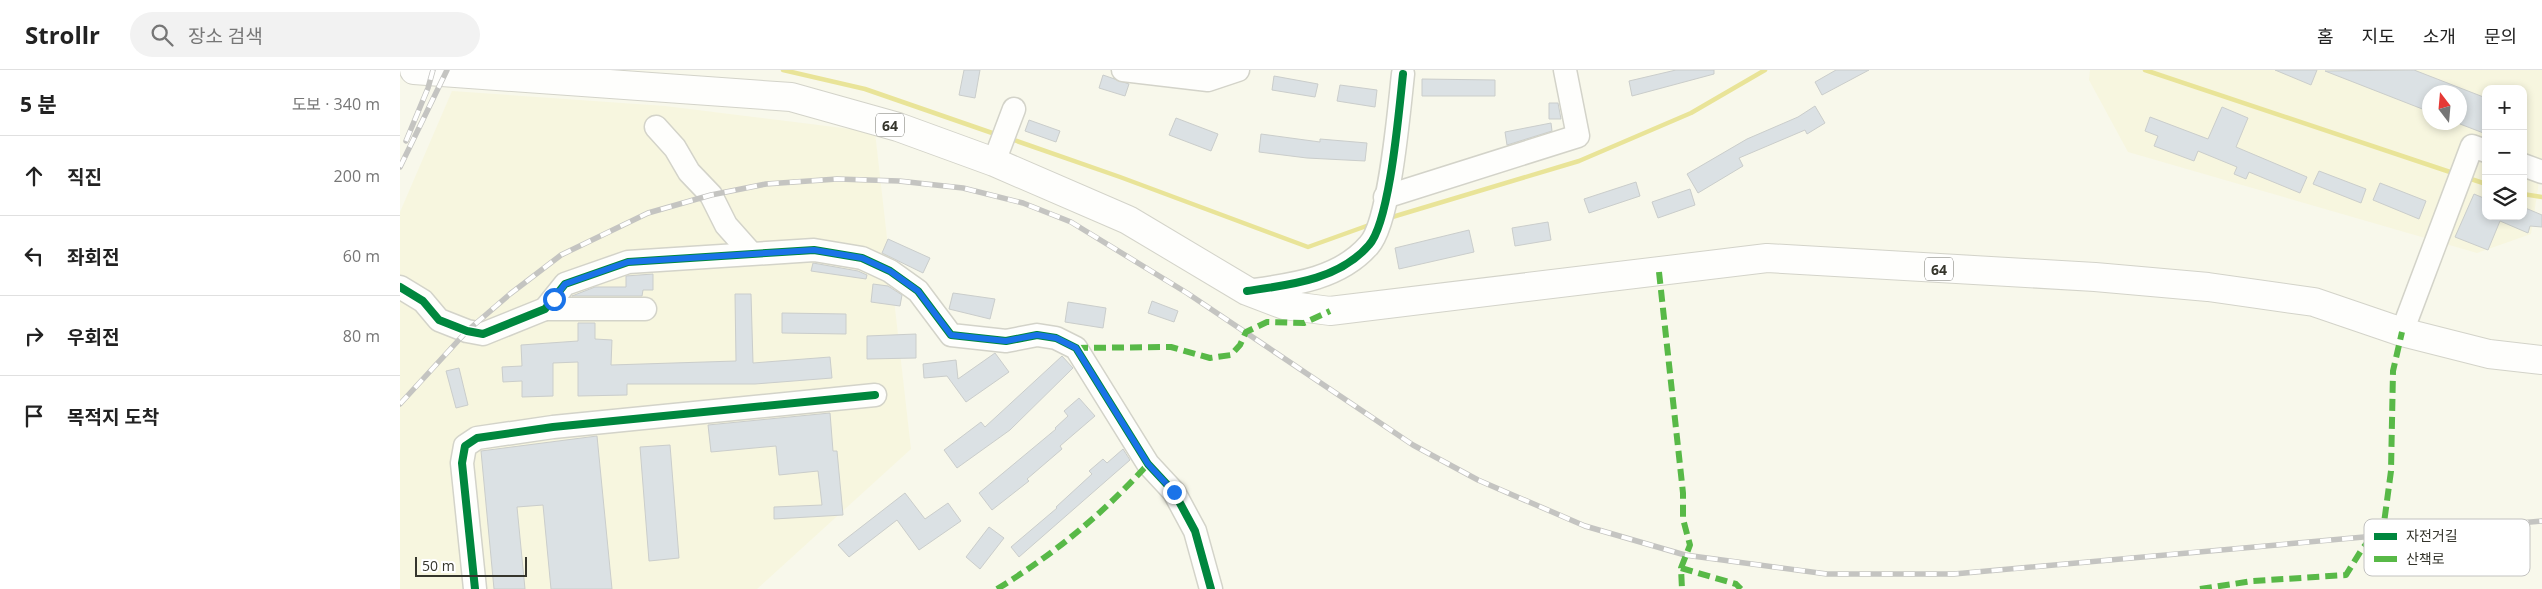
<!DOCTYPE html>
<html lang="ko">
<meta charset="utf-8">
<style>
:root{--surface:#fff;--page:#f2f2f2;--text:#222;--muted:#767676;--line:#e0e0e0}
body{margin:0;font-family:"Open Sans","Noto Sans KR",sans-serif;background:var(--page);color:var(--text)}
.controls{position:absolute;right:15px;top:15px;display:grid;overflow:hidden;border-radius:10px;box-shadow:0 2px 8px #0003}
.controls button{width:45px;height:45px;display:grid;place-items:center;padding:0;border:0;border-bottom:1px solid var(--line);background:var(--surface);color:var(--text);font:25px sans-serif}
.compass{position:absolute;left:2022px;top:15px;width:45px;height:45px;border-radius:50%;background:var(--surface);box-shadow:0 2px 8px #0003;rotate:344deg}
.scale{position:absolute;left:15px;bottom:12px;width:112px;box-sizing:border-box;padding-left:5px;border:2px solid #35352c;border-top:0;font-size:14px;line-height:18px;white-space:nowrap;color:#35352c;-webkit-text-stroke:4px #fff;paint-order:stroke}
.stop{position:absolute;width:15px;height:15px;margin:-11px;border:4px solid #1a73e8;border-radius:50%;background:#fff}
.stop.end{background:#1a73e8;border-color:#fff;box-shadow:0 1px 5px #0008}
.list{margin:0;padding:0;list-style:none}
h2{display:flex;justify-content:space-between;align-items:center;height:65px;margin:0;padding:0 20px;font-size:21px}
h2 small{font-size:16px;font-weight:400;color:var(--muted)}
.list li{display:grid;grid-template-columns:32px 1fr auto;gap:15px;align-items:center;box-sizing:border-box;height:80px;padding:0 20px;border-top:1px solid var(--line)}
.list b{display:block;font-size:19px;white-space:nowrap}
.list em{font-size:16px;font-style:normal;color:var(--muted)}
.icon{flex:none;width:28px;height:28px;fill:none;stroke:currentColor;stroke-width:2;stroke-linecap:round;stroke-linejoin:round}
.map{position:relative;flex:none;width:2142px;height:519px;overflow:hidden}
header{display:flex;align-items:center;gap:30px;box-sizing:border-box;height:70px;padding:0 25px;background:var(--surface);border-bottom:1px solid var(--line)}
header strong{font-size:24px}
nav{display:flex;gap:28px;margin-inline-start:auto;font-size:18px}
.search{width:350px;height:45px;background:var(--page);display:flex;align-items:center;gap:12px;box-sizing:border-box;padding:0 18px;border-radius:28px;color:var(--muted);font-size:19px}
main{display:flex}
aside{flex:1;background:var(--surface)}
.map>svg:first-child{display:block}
.built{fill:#f7f6df;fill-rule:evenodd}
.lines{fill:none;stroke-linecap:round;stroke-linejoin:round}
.stream{stroke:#e9e498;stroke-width:4.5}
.building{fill:#dbe1e4;stroke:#cacdcb}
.minor-casing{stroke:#d3d3c9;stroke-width:25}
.major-casing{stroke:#d3d3c9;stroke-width:30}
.minor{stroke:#fefefc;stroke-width:22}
.major{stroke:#fefefc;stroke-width:28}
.rail-casing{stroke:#c4c4c1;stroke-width:5.5}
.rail{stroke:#fff;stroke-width:4;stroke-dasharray:11;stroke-linecap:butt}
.quiet{stroke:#58b947;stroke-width:6;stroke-dasharray:12 6;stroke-linecap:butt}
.cycleway-casing{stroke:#fff;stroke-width:11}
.cycleway{stroke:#00873e;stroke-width:8}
.route{stroke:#1a73e8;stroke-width:6}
.labels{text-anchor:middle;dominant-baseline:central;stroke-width:4.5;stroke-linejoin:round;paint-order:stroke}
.shield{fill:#fff;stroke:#72726b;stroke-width:1}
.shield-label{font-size:14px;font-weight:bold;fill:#35352c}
.key{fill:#fff;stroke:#c2c2c0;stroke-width:1}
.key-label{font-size:14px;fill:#35352c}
</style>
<header>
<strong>Strollr</strong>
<div class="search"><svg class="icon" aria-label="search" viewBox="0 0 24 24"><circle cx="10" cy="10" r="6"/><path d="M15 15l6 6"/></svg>장소 검색</div>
<nav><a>홈</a><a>지도</a><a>소개</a><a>문의</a></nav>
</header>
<main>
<aside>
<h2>5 분<small>도보 · 340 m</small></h2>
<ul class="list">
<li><svg class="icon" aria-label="ahead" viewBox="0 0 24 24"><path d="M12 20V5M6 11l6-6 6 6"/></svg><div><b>직진</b></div><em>200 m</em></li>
<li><svg class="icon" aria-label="left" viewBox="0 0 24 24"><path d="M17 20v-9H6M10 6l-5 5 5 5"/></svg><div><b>좌회전</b></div><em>60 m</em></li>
<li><svg class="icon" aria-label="right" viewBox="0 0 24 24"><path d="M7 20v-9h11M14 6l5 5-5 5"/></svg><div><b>우회전</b></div><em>80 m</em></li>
<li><svg class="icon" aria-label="arrive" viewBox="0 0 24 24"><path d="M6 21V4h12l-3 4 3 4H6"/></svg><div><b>목적지 도착</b></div></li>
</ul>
</aside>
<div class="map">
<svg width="2142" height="519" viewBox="0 0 2142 519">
<rect width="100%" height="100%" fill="#f8f8eb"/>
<g class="built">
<path d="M 1690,0 L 2142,0 L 2142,92 L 2131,164 L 2077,183 L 1728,82 L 1689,10 ZM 2086,19 L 2123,19 L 2123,146 L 2086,146 ZM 2030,22 L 2060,22 L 2060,52 L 2030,52 Z"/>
<path d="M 52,21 L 265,36 L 475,62 L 511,379 L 357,519 L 0,519 L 0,142 Z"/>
</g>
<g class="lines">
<g class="stream">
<path d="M 383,0 L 465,19 L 598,65"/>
<path d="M 1745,0 L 2056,104"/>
<path d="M 611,69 L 720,107 L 908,177 L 972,154"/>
<path d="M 2068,108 L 2086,114"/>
<path d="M 2123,124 L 2142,127"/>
<path d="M 989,148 L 1179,91 L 1291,43 L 1365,0"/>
</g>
</g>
<g class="building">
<path d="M 564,0 L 580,0 L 575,28 L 559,25 Z"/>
<path d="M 1276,0 L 1314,0 L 1314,4 L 1232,26 L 1229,11 Z"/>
<path d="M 1436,0 L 1469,0 L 1422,25 L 1415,12 Z"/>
<path d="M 1875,0 L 1917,0 L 1911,15 Z"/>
<path d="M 2014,0 L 2086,28 L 2086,64 L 2060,54 L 2060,22 L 2030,22 L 2030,42 L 1925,1 Z"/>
<path d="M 703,5 L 729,14 L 725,26 L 699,18 Z"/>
<path d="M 874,6 L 918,14 L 915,27 L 872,20 Z"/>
<path d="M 1022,9 L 1095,10 L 1095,26 L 1022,26 Z"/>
<path d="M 940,15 L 977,20 L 975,37 L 937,31 Z"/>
<path d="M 1149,33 L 1158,33 L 1161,49 L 1149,49 Z"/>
<path d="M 1415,36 L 1425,53 L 1407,64 L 1405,60 L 1339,88 L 1343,96 L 1298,123 L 1287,104 L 1347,69 L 1398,47 Z"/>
<path d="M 1822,37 L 1848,48 L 1836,77 L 1907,107 L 1900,123 L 1849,102 L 1846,109 L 1834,104 L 1837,97 L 1798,81 L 1794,91 L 1754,76 L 1758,66 L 1745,61 L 1750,47 L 1808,69 Z"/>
<path d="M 776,48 L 818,64 L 811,81 L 769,65 Z"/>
<path d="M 629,50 L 660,61 L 656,72 L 625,61 Z"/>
<path d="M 1151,53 L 1152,61 L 1107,75 L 1105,62 Z"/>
<path d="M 861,64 L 920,72 L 920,69 L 967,73 L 965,91 L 907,88 L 859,82 Z"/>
<path d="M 1919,101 L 1966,119 L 1961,133 L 1913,114 Z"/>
<path d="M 1236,112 L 1240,126 L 1189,143 L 1184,129 Z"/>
<path d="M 1980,113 L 2026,131 L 2019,149 L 1973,130 Z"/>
<path d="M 1290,119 L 1295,135 L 1258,148 L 1252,132 Z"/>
<path d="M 2074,124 L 2086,129 L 2086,146 L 2123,146 L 2123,137 L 2142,145 L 2142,157 L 2130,156 L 2128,163 L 2100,151 L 2088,180 L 2055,167 Z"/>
<path d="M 1148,152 L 1151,170 L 1115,176 L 1112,158 Z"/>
<path d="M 1069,160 L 1074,182 L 999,199 L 995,178 Z"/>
<path d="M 488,169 L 530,188 L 523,203 L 482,183 Z"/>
<path d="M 413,193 L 458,201 L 467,205 L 466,209 L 411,201 Z"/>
<path d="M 253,204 L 253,220 L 243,220 L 242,226 L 172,226 L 195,217 L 226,217 L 226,206 Z"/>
<path d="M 473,214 L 488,216 L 502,225 L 500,236 L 471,232 Z"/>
<path d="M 553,223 L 595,229 L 590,249 L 549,239 Z"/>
<path d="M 335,224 L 351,224 L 353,293 L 430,287 L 432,308 L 355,314 L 227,314 L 227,325 L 178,326 L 178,292 L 153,293 L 153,326 L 122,327 L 122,311 L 103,312 L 102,297 L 122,296 L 121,275 L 178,271 L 178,253 L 195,253 L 195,269 L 212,270 L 211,295 L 336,291 Z"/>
<path d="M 752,231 L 778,241 L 774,252 L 748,243 Z"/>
<path d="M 668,232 L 706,238 L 703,258 L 665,252 Z"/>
<path d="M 382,243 L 446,244 L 446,264 L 382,263 Z"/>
<path d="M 516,264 L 516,288 L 467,289 L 467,266 Z"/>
<path d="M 595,283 L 609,302 L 566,332 L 547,306 L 524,308 L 523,294 L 556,290 L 558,309 Z"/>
<path d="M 662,286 L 673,298 L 610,360 L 557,398 L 544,380 L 581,352 L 585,357 Z"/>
<path d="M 59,298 L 68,335 L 56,338 L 46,301 Z"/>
<path d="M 679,328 L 695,346 L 660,376 L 662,379 L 627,409 L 629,411 L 592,440 L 579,423 L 656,359 L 655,358 L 668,346 L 664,341 Z"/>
<path d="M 430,343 L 433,381 L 437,381 L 443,445 L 374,449 L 374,437 L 422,435 L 418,401 L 379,405 L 376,376 L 311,382 L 308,355 Z"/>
<path d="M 197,366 L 212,519 L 151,519 L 143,435 L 117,437 L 125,519 L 94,519 L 81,381 Z"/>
<path d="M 270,375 L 279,488 L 249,491 L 240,377 Z"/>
<path d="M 723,379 L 730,390 L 619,487 L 611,477 L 657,438 L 656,437 L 692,404 L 689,401 L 703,389 L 707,393 Z"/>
<path d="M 505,423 L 525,449 L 548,433 L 561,451 L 519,480 L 497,450 L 449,487 L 438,475 Z"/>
<path d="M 589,457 L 604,468 L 580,499 L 566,487 Z"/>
</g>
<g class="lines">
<defs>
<g id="minor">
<path d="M 723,0 L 808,10 L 838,0"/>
<path d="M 256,57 L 275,78 L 289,102 L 311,125 L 326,155 L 350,182"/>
<path d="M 594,92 L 614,39"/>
<path d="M 2123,95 L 2142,102"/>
<path d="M 985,127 L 1178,66 L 1165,0"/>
<path d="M 0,217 L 23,231 L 39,250 L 67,261 L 83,264 L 145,239 L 165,214 L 228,192 L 414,180 L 462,188 L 490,201 L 518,221 L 551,265 L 606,271 L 637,265 L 656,268 L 676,278 L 748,394 L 774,422 L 795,461 L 811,519"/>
<path d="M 847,221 C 889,215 939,210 969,175 C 990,152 999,39 1003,4"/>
<path d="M 145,239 L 245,239"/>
<path d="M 2002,262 L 2072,76 L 2086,81"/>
<path d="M 75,519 L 62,393 L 65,376 L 77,368 L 153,357 L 475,325"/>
</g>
<path id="major" d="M 14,0 L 391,27 L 498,57 L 594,92 L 728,150 L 847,221 L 884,235 L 930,241 L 1367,188 L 1695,207 L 1808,217 L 1914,232 L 2002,262 L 2089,284 L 2142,290"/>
</defs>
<use href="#minor" class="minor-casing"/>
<use href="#major" class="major-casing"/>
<use href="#minor" class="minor"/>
<use href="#major" class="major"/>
<defs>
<g id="rail">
<path d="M 6,71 L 28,18 L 33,0"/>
<path d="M 0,97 L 47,0"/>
<path d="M 0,334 L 67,261 L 110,224 L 161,185 L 248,143 L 311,125 L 366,114 L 437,109 L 499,111 L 563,118 L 623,133 L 671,152 L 787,223 L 1013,375 L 1078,410 L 1185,456 L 1285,485 L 1427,504 L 1554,504 L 2142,451"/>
</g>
</defs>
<use href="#rail" class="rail-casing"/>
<use href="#rail" class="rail"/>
<g class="quiet">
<path d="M 1259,202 L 1283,423 L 1283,449 L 1290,475 L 1281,498 L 1282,519"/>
<path d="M 676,278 L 771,277 L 810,288 L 831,285 L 840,275 L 846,262 L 867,252 L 904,253 L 930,241"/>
<path d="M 1281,498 L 1336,514 L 1341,519"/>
<path d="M 597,519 C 653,485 704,443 748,394"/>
<path d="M 1800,519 L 1853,511 L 1946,505 L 1962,479 L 1984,453 L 1991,401 L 1993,301 L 2002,262"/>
</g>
<defs>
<g id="cycleway">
<path d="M 0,217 L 23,231 L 39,250 L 67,261 L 83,264 L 145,239 L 165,214 L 228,192 L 414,180 L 462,188 L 490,201 L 518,221 L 551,265 L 606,271 L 637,265 L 656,268 L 676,278 L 748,394 L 774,422 L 795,461 L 811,519"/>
<path d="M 847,221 C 889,215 939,210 969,175 C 990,152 999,39 1003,4"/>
<path d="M 75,519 L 62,393 L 65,376 L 77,368 L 153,357 L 475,325"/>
</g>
</defs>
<use href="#cycleway" class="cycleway-casing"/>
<use href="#cycleway" class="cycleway"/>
</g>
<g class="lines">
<path class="route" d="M 154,229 L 165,214 L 228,192 L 414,180 L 462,188 L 490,201 L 518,221 L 551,265 L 606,271 L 637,265 L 656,268 L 676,278 L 748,394 L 774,422"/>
</g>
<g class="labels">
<g class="shield">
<rect x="476" y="43.5" width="28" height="23" rx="4"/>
<rect x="1525" y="187.5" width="28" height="23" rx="4"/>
</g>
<g class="shield-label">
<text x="490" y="55">64</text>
<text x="1539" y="199">64</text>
</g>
</g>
<rect x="1964" y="449" width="166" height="57" rx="8" class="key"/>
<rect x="1974" y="463" width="23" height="7" fill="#00873e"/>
<rect x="1974" y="486" width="23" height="6" fill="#58b947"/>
<g class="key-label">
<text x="2006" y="471">자전거길</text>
<text x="2006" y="494">산책로</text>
</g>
</svg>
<div class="controls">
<button>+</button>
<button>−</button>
<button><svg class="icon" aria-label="layers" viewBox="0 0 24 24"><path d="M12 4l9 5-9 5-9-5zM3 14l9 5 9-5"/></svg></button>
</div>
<svg class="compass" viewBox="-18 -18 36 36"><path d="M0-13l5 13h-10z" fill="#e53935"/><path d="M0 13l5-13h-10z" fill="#767676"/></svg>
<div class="scale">50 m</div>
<div class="stop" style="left:154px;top:229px"></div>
<div class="stop end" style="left:774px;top:422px"></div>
</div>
</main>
